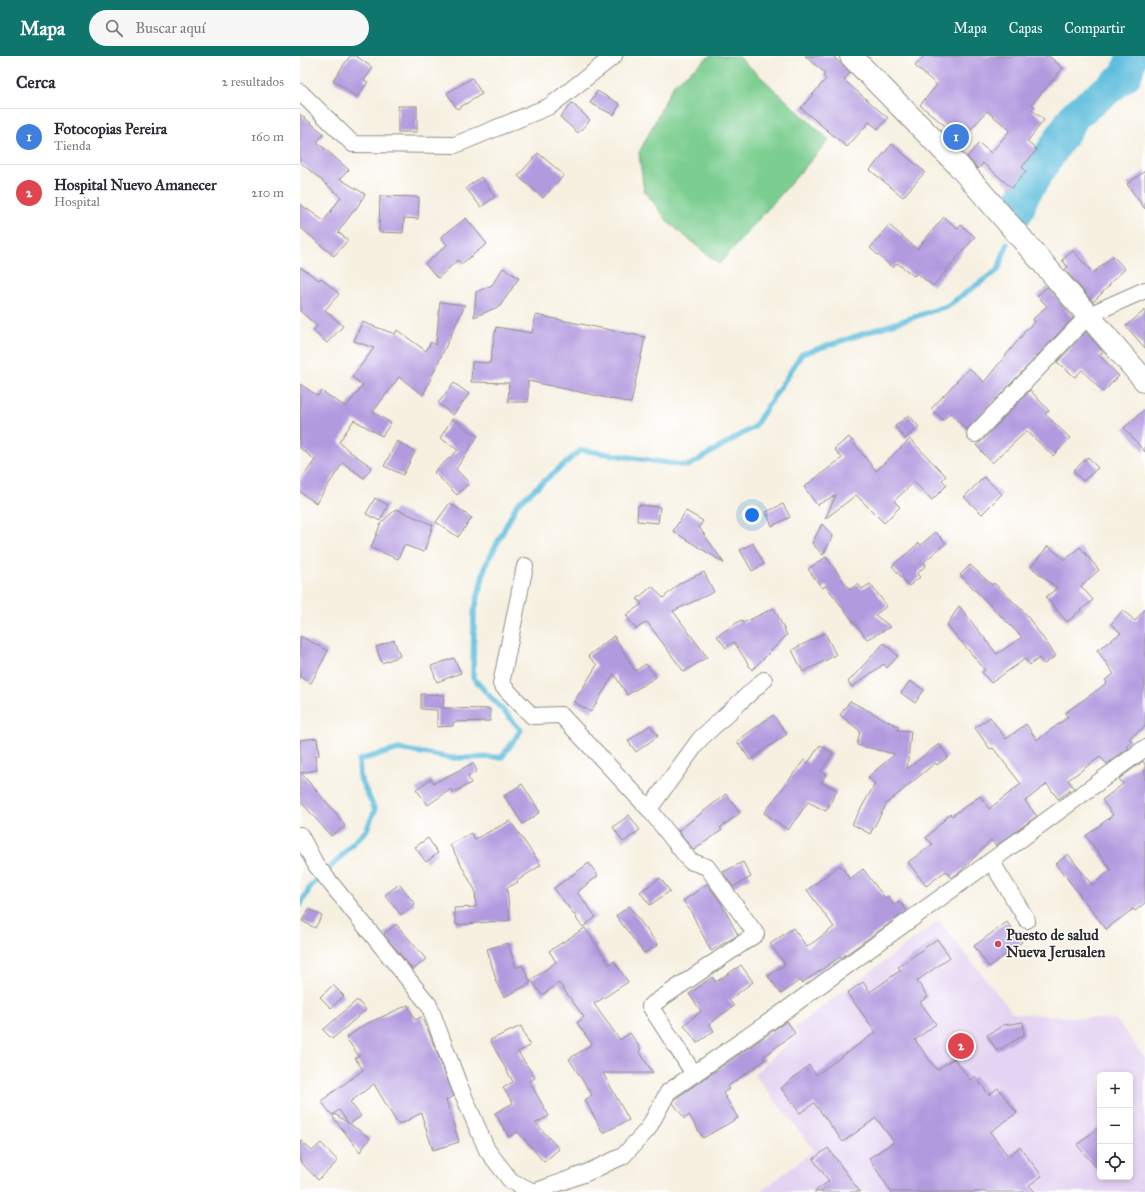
<!DOCTYPE html>
<html lang="es">
<meta charset="utf-8">
<style>
:root{--surface:#fff;--page:#f7f7f7;--text:#2b2b33;--muted:#7c7c81;--line:#e1e1e2;--accent:#0f766e}
body{margin:0;font-family:"IM FELL Great Primer",serif;background:var(--page);color:var(--text)}
.controls{position:absolute;right:12px;bottom:12px;display:grid;overflow:hidden;border-radius:6px;box-shadow:0 2px 6px #0003}
.controls button{width:36px;height:36px;display:grid;place-items:center;padding:0;border:0;border-bottom:1px solid var(--line);background:var(--surface);color:var(--text);font:20px sans-serif}
.you{position:absolute;left:452px;top:459px;width:14px;height:14px;margin:-10px;border:3px solid #fff;border-radius:50%;background:#1a73e8;box-shadow:0 0 0 6px #1a73e833}
.badge{display:grid;place-items:center;width:26px;height:26px;border-radius:50%;background:var(--accent);color:#fff;font-size:13px;font-weight:700}
.pin{position:absolute;translate:-50% -50%;border:2px solid #fff;box-shadow:0 1px 4px #0006}
.list{margin:0;padding:0;list-style:none}
h2{display:flex;justify-content:space-between;align-items:center;height:52px;margin:0;padding:0 16px;font-size:17px}
h2 small{font-size:13px;font-weight:400;color:var(--muted)}
.list li{display:grid;grid-template-columns:26px 1fr auto;gap:12px;align-items:center;box-sizing:border-box;height:56px;padding:0 16px;border-top:1px solid var(--line)}
.list b{display:block;font-size:15px;white-space:nowrap}
.list p{margin:0;font-size:13px;white-space:nowrap;color:var(--muted)}
.list em{font-size:13px;font-style:normal;color:var(--muted)}
.icon{flex:none;width:22px;height:22px;fill:none;stroke:currentColor;stroke-width:2;stroke-linecap:round;stroke-linejoin:round}
.map{position:relative;flex:none;width:845px;height:1136px;overflow:hidden}
header{display:flex;align-items:center;gap:24px;box-sizing:border-box;height:56px;padding:0 20px;background:var(--accent);color:#fff}
header strong{font-size:19px}
nav{display:flex;gap:22px;margin-inline-start:auto;font-size:14px}
.search{width:280px;height:36px;background:var(--page);display:flex;align-items:center;gap:10px;box-sizing:border-box;padding:0 14px;border-radius:22px;color:var(--muted);font-size:15px}
main{display:flex}
aside{flex:1;background:var(--surface)}
.map>svg:first-child{display:block}
.built{fill:#e4d3f2;fill-rule:evenodd}
.green{fill:#7bce90;stroke:#537c5e}
.lines{fill:none;stroke-linecap:round;stroke-linejoin:round}
.stream{stroke:#5dbddc;stroke-width:5.5}
.river{stroke:#5dbddc;stroke-width:32}
.building{fill:#b29adf}
.minor-casing{stroke:#908e86;stroke-width:18}
.secondary-casing{stroke:#908e86;stroke-width:24}
.minor{stroke:#fff;stroke-width:16}
.secondary{stroke:#fff;stroke-width:22}
.poi-dot{fill:#d1495b;stroke:#fff;stroke-width:1.5}
.labels{text-anchor:middle;dominant-baseline:central;stroke-width:3;stroke-linejoin:round;paint-order:stroke}
.poi-label{font-size:15px;font-weight:bold;fill:#2b2b2b;stroke:#fff;text-anchor:start}
</style>
<header>
<strong>Mapa</strong>
<div class="search"><svg class="icon" aria-label="search" viewBox="0 0 24 24"><circle cx="10" cy="10" r="6"/><path d="M15 15l6 6"/></svg>Buscar aquí</div>
<nav><a>Mapa</a><a>Capas</a><a>Compartir</a></nav>
</header>
<main>
<aside>
<h2>Cerca<small>2 resultados</small></h2>
<ul class="list">
<li><span class="badge" style="background:#3f7fe0">1</span><div><b>Fotocopias Pereira</b><p>Tienda</p></div><em>160 m</em></li>
<li><span class="badge" style="background:#e0444e">2</span><div><b>Hospital Nuevo Amanecer</b><p>Hospital</p></div><em>210 m</em></li>
</ul>
</aside>
<div class="map">
<svg width="845" height="1136" viewBox="0 0 845 1136">
<rect width="100%" height="100%" fill="#fff"/>
<filter id="ink" filterUnits="userSpaceOnUse"><feTurbulence type="fractalNoise" baseFrequency=".025" numOctaves="2"/><feDisplacementMap in="SourceGraphic" scale="8" xChannelSelector="R" yChannelSelector="G"/><feConvolveMatrix kernelMatrix="1 2 1 2 8 2 1 2 1" color-interpolation-filters="sRGB"/></filter>
<filter id="wash" filterUnits="userSpaceOnUse"><feTurbulence type="fractalNoise" baseFrequency=".012" numOctaves="4" result="noise"/><feDisplacementMap in="SourceGraphic" scale="16" xChannelSelector="R" yChannelSelector="G"/><feGaussianBlur stdDeviation="0.9" result="paint"/><feColorMatrix in="noise" values="0 0 0 0 0 0 0 0 0 0 0 0 0 0 0 0 0 1.4 0 .05"/><feComposite in="paint" operator="in"/></filter>
<g filter="url(#wash)">
<rect width="100%" height="100%" fill="#f6f0e0"/>
<path class="built" d="M 639,865 L 713,957 L 816,964 L 845,1002 L 845,1136 L 460,1136 L 514,1094 L 454,1018 L 499,978 L 494,972 ZM 800,1019 L 830,1019 L 830,1121 L 800,1121 Z"/>
<path class="green" d="M 410,0 L 438,0 L 529,84 L 419,208 L 369,167 L 344,134 L 339,97 L 374,28 Z"/>
<g class="lines">
<path class="stream" d="M 0,849 L 11,830 L 39,803 L 52,788 L 66,775 L 75,754 L 60,722 L 59,704 L 99,693 L 151,702 L 202,701 L 221,674 L 173,622 L 174,557 L 185,511 L 217,448 L 281,394 L 388,410 L 454,371 L 502,298 L 647,250 L 698,214 L 707,188"/>
<path class="river" d="M 718,155 L 723,140 L 775,59 L 826,19 L 832,0"/>
</g>
<g id="blocks">
<g class="building">
<path d="M 50,0 L 56,0 L 73,12 L 64,24 L 68,26 L 57,41 L 33,24 Z"/>
<path d="M 505,0 L 533,0 L 550,17 L 544,24 L 588,62 L 578,73 L 569,66 L 547,91 L 501,52 L 526,23 L 523,20 L 525,17 Z"/>
<path d="M 624,0 L 749,0 L 763,12 L 732,48 L 735,50 L 732,54 L 744,64 L 727,86 L 737,94 L 722,111 L 726,115 L 712,132 L 683,107 L 678,113 L 667,101 L 679,87 L 691,97 L 710,74 L 687,55 L 661,85 L 648,74 L 649,73 L 620,49 L 637,29 L 615,10 Z"/>
<path d="M 172,22 L 182,38 L 157,53 L 147,37 Z"/>
<path d="M 297,35 L 320,48 L 314,59 L 290,47 Z"/>
<path d="M 272,47 L 290,64 L 278,77 L 260,61 Z"/>
<rect x="98" y="50" width="19" height="26"/>
<path d="M 0,58 L 24,78 L 17,86 L 49,114 L 40,123 L 65,138 L 56,153 L 55,153 L 38,176 L 48,184 L 34,200 L 0,171 L 0,148 L 24,165 L 41,141 L 0,106 Z"/>
<path d="M 592,88 L 625,116 L 603,141 L 570,114 Z"/>
<path d="M 238,97 L 264,119 L 243,142 L 218,120 Z"/>
<path d="M 845,115 L 845,153 L 827,128 Z"/>
<path d="M 181,121 L 195,141 L 181,151 L 166,132 Z"/>
<path d="M 80,140 L 119,141 L 118,163 L 104,162 L 103,177 L 79,176 Z"/>
<path d="M 644,161 L 658,173 L 661,169 L 675,181 L 633,230 L 617,217 L 614,220 L 597,207 L 593,212 L 570,192 L 589,169 L 617,193 Z"/>
<path d="M 166,162 L 187,188 L 161,208 L 158,204 L 138,222 L 125,208 L 147,189 L 141,181 Z"/>
<path d="M 773,195 L 793,217 L 813,200 L 825,213 L 809,228 L 810,229 L 793,246 L 765,214 L 768,211 L 762,204 Z"/>
<path d="M 0,211 L 19,224 L 21,222 L 39,238 L 25,254 L 43,270 L 27,287 L 13,275 L 17,270 L 0,255 Z"/>
<path d="M 203,212 L 219,222 L 200,250 L 174,261 L 176,236 L 192,229 Z"/>
<path d="M 747,231 L 773,262 L 667,374 L 650,357 L 643,364 L 631,353 L 669,312 L 684,326 L 724,277 L 723,276 L 735,266 L 733,263 L 747,250 L 737,240 Z"/>
<path d="M 140,246 L 165,249 L 123,339 L 99,321 L 73,356 L 91,367 L 82,380 L 54,364 L 39,386 L 49,395 L 72,411 L 64,422 L 43,407 L 16,447 L 0,436 L 0,425 L 15,404 L 0,392 L 0,328 L 18,340 L 21,335 L 46,351 L 63,329 L 52,321 L 74,292 L 54,285 L 62,266 L 95,278 L 97,274 L 126,295 L 131,286 L 136,289 Z"/>
<path d="M 845,254 L 845,292 L 826,270 Z"/>
<path d="M 236,259 L 345,281 L 331,347 L 228,325 L 228,346 L 208,346 L 209,327 L 171,326 L 172,306 L 190,307 L 196,271 L 232,277 Z"/>
<path d="M 786,276 L 803,296 L 799,299 L 819,320 L 803,336 L 782,314 L 775,321 L 757,306 Z"/>
<path d="M 154,327 L 169,338 L 153,359 L 138,347 Z"/>
<path d="M 730,334 L 749,355 L 745,358 L 770,382 L 753,400 L 727,375 L 692,407 L 676,389 L 682,385 Z"/>
<path d="M 845,353 L 845,396 L 824,372 Z"/>
<path d="M 609,359 L 619,371 L 605,383 L 595,370 Z"/>
<path d="M 152,363 L 178,380 L 156,413 L 169,427 L 157,439 L 134,416 L 158,394 L 140,382 Z"/>
<path d="M 549,381 L 576,415 L 610,383 L 646,420 L 642,424 L 647,429 L 632,444 L 614,426 L 594,445 L 600,451 L 584,467 L 556,439 L 525,463 L 536,439 L 517,449 L 504,431 L 542,402 L 534,393 Z"/>
<path d="M 97,385 L 115,396 L 103,419 L 84,410 Z"/>
<path d="M 788,401 L 798,412 L 783,425 L 773,415 Z"/>
<path d="M 684,421 L 702,438 L 682,458 L 664,441 Z"/>
<path d="M 75,442 L 88,449 L 80,465 L 66,458 Z"/>
<path d="M 150,447 L 172,462 L 158,481 L 136,466 Z"/>
<path d="M 483,448 L 490,461 L 472,470 L 466,456 Z"/>
<path d="M 338,449 L 360,451 L 358,467 L 337,465 Z"/>
<path d="M 96,453 L 133,469 L 124,496 L 104,489 L 98,503 L 71,492 L 81,467 Z"/>
<path d="M 386,455 L 403,465 L 399,471 L 424,507 L 373,475 Z"/>
<path d="M 522,468 L 533,480 L 523,499 L 512,487 Z"/>
<path d="M 635,476 L 646,487 L 624,506 L 626,509 L 617,518 L 620,521 L 609,530 L 592,510 L 619,487 L 621,489 Z"/>
<path d="M 453,487 L 464,508 L 452,515 L 440,494 Z"/>
<path d="M 748,490 L 765,504 L 780,491 L 799,514 L 781,530 L 793,544 L 767,566 L 746,541 L 757,532 L 731,511 Z"/>
<path d="M 526,501 L 550,534 L 558,528 L 562,533 L 570,528 L 587,550 L 575,559 L 591,571 L 567,583 L 526,530 L 522,532 L 508,513 Z"/>
<path d="M 670,509 L 692,529 L 694,527 L 725,557 L 756,600 L 744,608 L 739,602 L 730,609 L 725,603 L 691,627 L 682,616 L 685,614 L 647,569 L 659,550 L 697,598 L 722,581 L 660,519 Z"/>
<path d="M 404,516 L 414,536 L 373,555 L 407,601 L 384,616 L 347,566 L 336,573 L 326,559 L 342,548 L 337,543 L 352,530 L 363,542 L 380,527 Z"/>
<path d="M 474,552 L 487,579 L 452,614 L 434,586 L 426,592 L 417,580 L 441,564 L 443,567 Z"/>
<path d="M 845,553 L 845,671 L 829,682 L 832,686 L 827,690 L 829,692 L 807,708 L 800,701 L 768,724 L 774,732 L 758,743 L 747,728 L 725,745 L 737,760 L 696,790 L 691,784 L 661,815 L 651,822 L 646,815 L 626,830 L 608,806 L 633,788 L 626,782 L 650,758 L 652,760 L 680,740 L 689,753 L 721,728 L 693,692 L 690,693 L 675,672 L 690,661 L 706,683 L 726,668 L 737,684 L 768,661 L 765,657 L 807,627 L 805,624 L 814,618 L 797,594 L 821,577 L 811,568 L 823,554 L 835,565 Z"/>
<path d="M 525,577 L 536,599 L 503,616 L 492,594 Z"/>
<path d="M 0,580 L 28,595 L 11,627 L 0,621 Z"/>
<path d="M 314,580 L 335,615 L 346,608 L 356,621 L 327,639 L 314,618 L 291,656 L 274,646 L 297,609 L 288,600 Z"/>
<path d="M 94,584 L 100,600 L 82,607 L 76,591 Z"/>
<path d="M 584,587 L 598,600 L 587,612 L 584,608 L 552,631 L 548,626 Z"/>
<path d="M 154,602 L 161,617 L 137,626 L 131,610 Z"/>
<path d="M 610,625 L 624,634 L 615,647 L 601,637 Z"/>
<path d="M 121,638 L 144,639 L 143,652 L 190,653 L 190,665 L 153,666 L 153,670 L 137,671 L 137,654 L 121,653 Z"/>
<path d="M 550,645 L 599,671 L 597,674 L 611,675 L 607,713 L 639,688 L 648,701 L 637,709 L 635,707 L 587,747 L 570,778 L 552,768 L 575,728 L 568,721 L 595,698 L 557,689 L 560,675 L 540,659 Z"/>
<path d="M 473,659 L 487,678 L 450,704 L 437,685 Z"/>
<path d="M 350,669 L 358,680 L 336,696 L 328,685 Z"/>
<path d="M 17,682 L 19,699 L 15,700 L 17,714 L 1,717 L 36,757 L 45,770 L 31,780 L 0,745 L 0,684 Z"/>
<path d="M 520,689 L 533,697 L 521,716 L 526,719 L 521,726 L 537,734 L 526,755 L 508,746 L 488,774 L 464,757 L 504,704 L 508,707 Z"/>
<path d="M 843,705 L 845,708 L 845,847 L 835,855 L 833,853 L 806,873 L 756,808 L 768,798 L 792,829 L 811,814 L 786,780 L 813,759 L 802,744 L 823,728 L 819,723 Z"/>
<path d="M 173,707 L 177,715 L 168,721 L 171,727 L 153,737 L 151,733 L 128,749 L 116,733 L 131,723 L 134,727 Z"/>
<path d="M 222,728 L 240,756 L 223,768 L 204,740 Z"/>
<path d="M 426,738 L 440,757 L 420,772 L 422,774 L 394,794 L 378,775 Z"/>
<path d="M 329,759 L 340,774 L 323,786 L 313,771 Z"/>
<path d="M 210,765 L 241,809 L 217,825 L 218,826 L 207,832 L 210,864 L 156,869 L 154,852 L 176,851 L 175,834 L 150,789 L 171,777 L 175,783 Z"/>
<path d="M 128,782 L 138,797 L 126,806 L 115,791 Z"/>
<path d="M 443,806 L 451,821 L 433,831 L 423,816 Z"/>
<path d="M 289,807 L 298,820 L 277,836 L 296,861 L 283,871 L 277,864 L 276,859 L 274,859 L 254,832 Z"/>
<path d="M 540,809 L 550,823 L 563,813 L 585,842 L 588,840 L 594,849 L 599,845 L 607,855 L 541,902 L 540,901 L 502,927 L 500,924 L 481,938 L 468,920 L 485,908 L 470,888 L 493,872 L 507,891 L 534,871 L 507,834 Z"/>
<path d="M 360,822 L 370,835 L 350,849 L 340,836 Z"/>
<path d="M 99,828 L 115,848 L 101,859 L 85,839 Z"/>
<path d="M 407,828 L 420,845 L 438,879 L 411,895 L 390,854 L 383,845 Z"/>
<path d="M 329,850 L 358,889 L 344,897 L 316,860 Z"/>
<path d="M 9,853 L 22,860 L 15,872 L 2,865 Z"/>
<path d="M 707,866 L 722,886 L 689,911 L 674,890 Z"/>
<path d="M 96,868 L 126,903 L 113,914 L 84,878 Z"/>
<path d="M 285,872 L 309,908 L 314,905 L 328,926 L 294,948 L 320,984 L 330,977 L 341,993 L 339,995 L 353,1017 L 303,1017 L 329,1064 L 303,1077 L 285,1044 L 292,1039 L 269,1003 L 292,988 L 277,967 L 284,961 L 259,927 L 242,939 L 231,924 L 256,906 L 249,895 Z"/>
<path d="M 637,883 L 650,901 L 617,925 L 628,941 L 620,946 L 636,968 L 615,984 L 637,1014 L 654,1002 L 670,1024 L 675,1020 L 689,1039 L 698,1032 L 717,1057 L 690,1076 L 708,1100 L 720,1091 L 742,1120 L 729,1129 L 735,1136 L 591,1136 L 569,1102 L 594,1086 L 576,1062 L 543,1086 L 514,1047 L 500,1057 L 481,1032 L 509,1009 L 516,1019 L 576,976 L 547,937 L 563,926 L 570,936 L 601,914 L 598,911 Z"/>
<path d="M 208,887 L 216,912 L 222,909 L 231,927 L 204,941 L 195,924 L 196,923 L 187,893 Z"/>
<path d="M 441,909 L 453,926 L 429,944 L 434,950 L 409,968 L 414,975 L 397,987 L 384,969 L 401,955 L 389,938 L 412,921 L 416,926 Z"/>
<path d="M 33,929 L 44,940 L 31,952 L 20,941 Z"/>
<path d="M 57,944 L 66,954 L 32,983 L 23,974 Z"/>
<path d="M 108,949 L 115,964 L 121,961 L 129,977 L 154,1040 L 146,1044 L 159,1086 L 133,1094 L 121,1057 L 103,1067 L 97,1067 L 74,1028 L 50,1046 L 61,1060 L 50,1068 L 70,1082 L 60,1096 L 33,1061 L 35,1058 L 49,1068 L 39,1054 L 32,1059 L 21,1045 L 63,1014 L 55,1002 L 59,1000 L 46,982 L 64,969 Z"/>
<path d="M 487,965 L 495,977 L 463,1001 L 465,1004 L 427,1031 L 429,1033 L 423,1037 L 438,1062 L 403,1082 L 389,1059 L 385,1063 L 373,1047 L 375,1043 Z"/>
<path d="M 723,966 L 724,979 L 697,995 L 687,979 L 704,969 Z"/>
<path d="M 221,970 L 230,990 L 218,996 L 235,1022 L 229,1025 L 249,1060 L 236,1067 L 259,1093 L 244,1106 L 218,1076 L 209,1081 L 195,1057 L 213,1047 L 203,1032 L 213,1026 L 190,984 Z"/>
<path d="M 800,1070 L 800,1116 L 777,1089 Z"/>
<path d="M 0,1084 L 12,1095 L 21,1087 L 38,1105 L 18,1124 L 0,1105 Z"/>
<path d="M 528,1092 L 560,1136 L 514,1136 L 529,1125 L 513,1103 Z"/>
</g>
</g>
</g>
<g filter="url(#ink)">
<use href="#blocks" fill-opacity="0" stroke="#908e86" stroke-width="1"/>
<g class="lines">
<defs>
<g id="minor">
<path d="M 0,36 L 53,88 L 155,89 L 250,50 L 314,0"/>
<path d="M 675,378 L 789,259 L 845,234"/>
<path d="M 225,510 L 201,628 L 232,660 L 261,659 L 349,753 L 390,805 L 407,811 L 456,878 L 350,950 L 394,1018"/>
<path d="M 349,753 L 400,683 L 464,624"/>
<path d="M 0,779 L 16,809 L 129,949 L 159,1029 L 187,1094 L 211,1125 L 234,1136 L 286,1117 L 323,1100 L 348,1073 L 368,1036 L 486,954 L 691,805 L 845,692"/>
<path d="M 691,805 L 727,864"/>
</g>
<path id="secondary" d="M 551,0 L 657,108 L 845,325"/>
</defs>
<use href="#minor" class="minor-casing"/>
<use href="#secondary" class="secondary-casing"/>
<use href="#minor" class="minor"/>
<use href="#secondary" class="secondary"/>
</g>
</g>
<circle class="poi-dot" cx="698" cy="888" r="4"/>
<g class="labels">
<g class="poi-label">
<text x="706" y="879">Puesto de salud<tspan x="706" dy="17">Nueva Jerusalen</tspan></text>
</g>
</g>
</svg>
<div class="controls">
<button>+</button>
<button>−</button>
<button><svg class="icon" aria-label="locate" viewBox="0 0 24 24"><circle cx="12" cy="12" r="6"/><path d="M12 2v4M12 18v4M2 12h4M18 12h4"/></svg></button>
</div>
<div class="you"></div>
<div class="pin badge" style="left:656px;top:81px;background:#3f7fe0">1</div>
<div class="pin badge" style="left:661px;top:990px;background:#e0444e">2</div>
</div>
</main>
